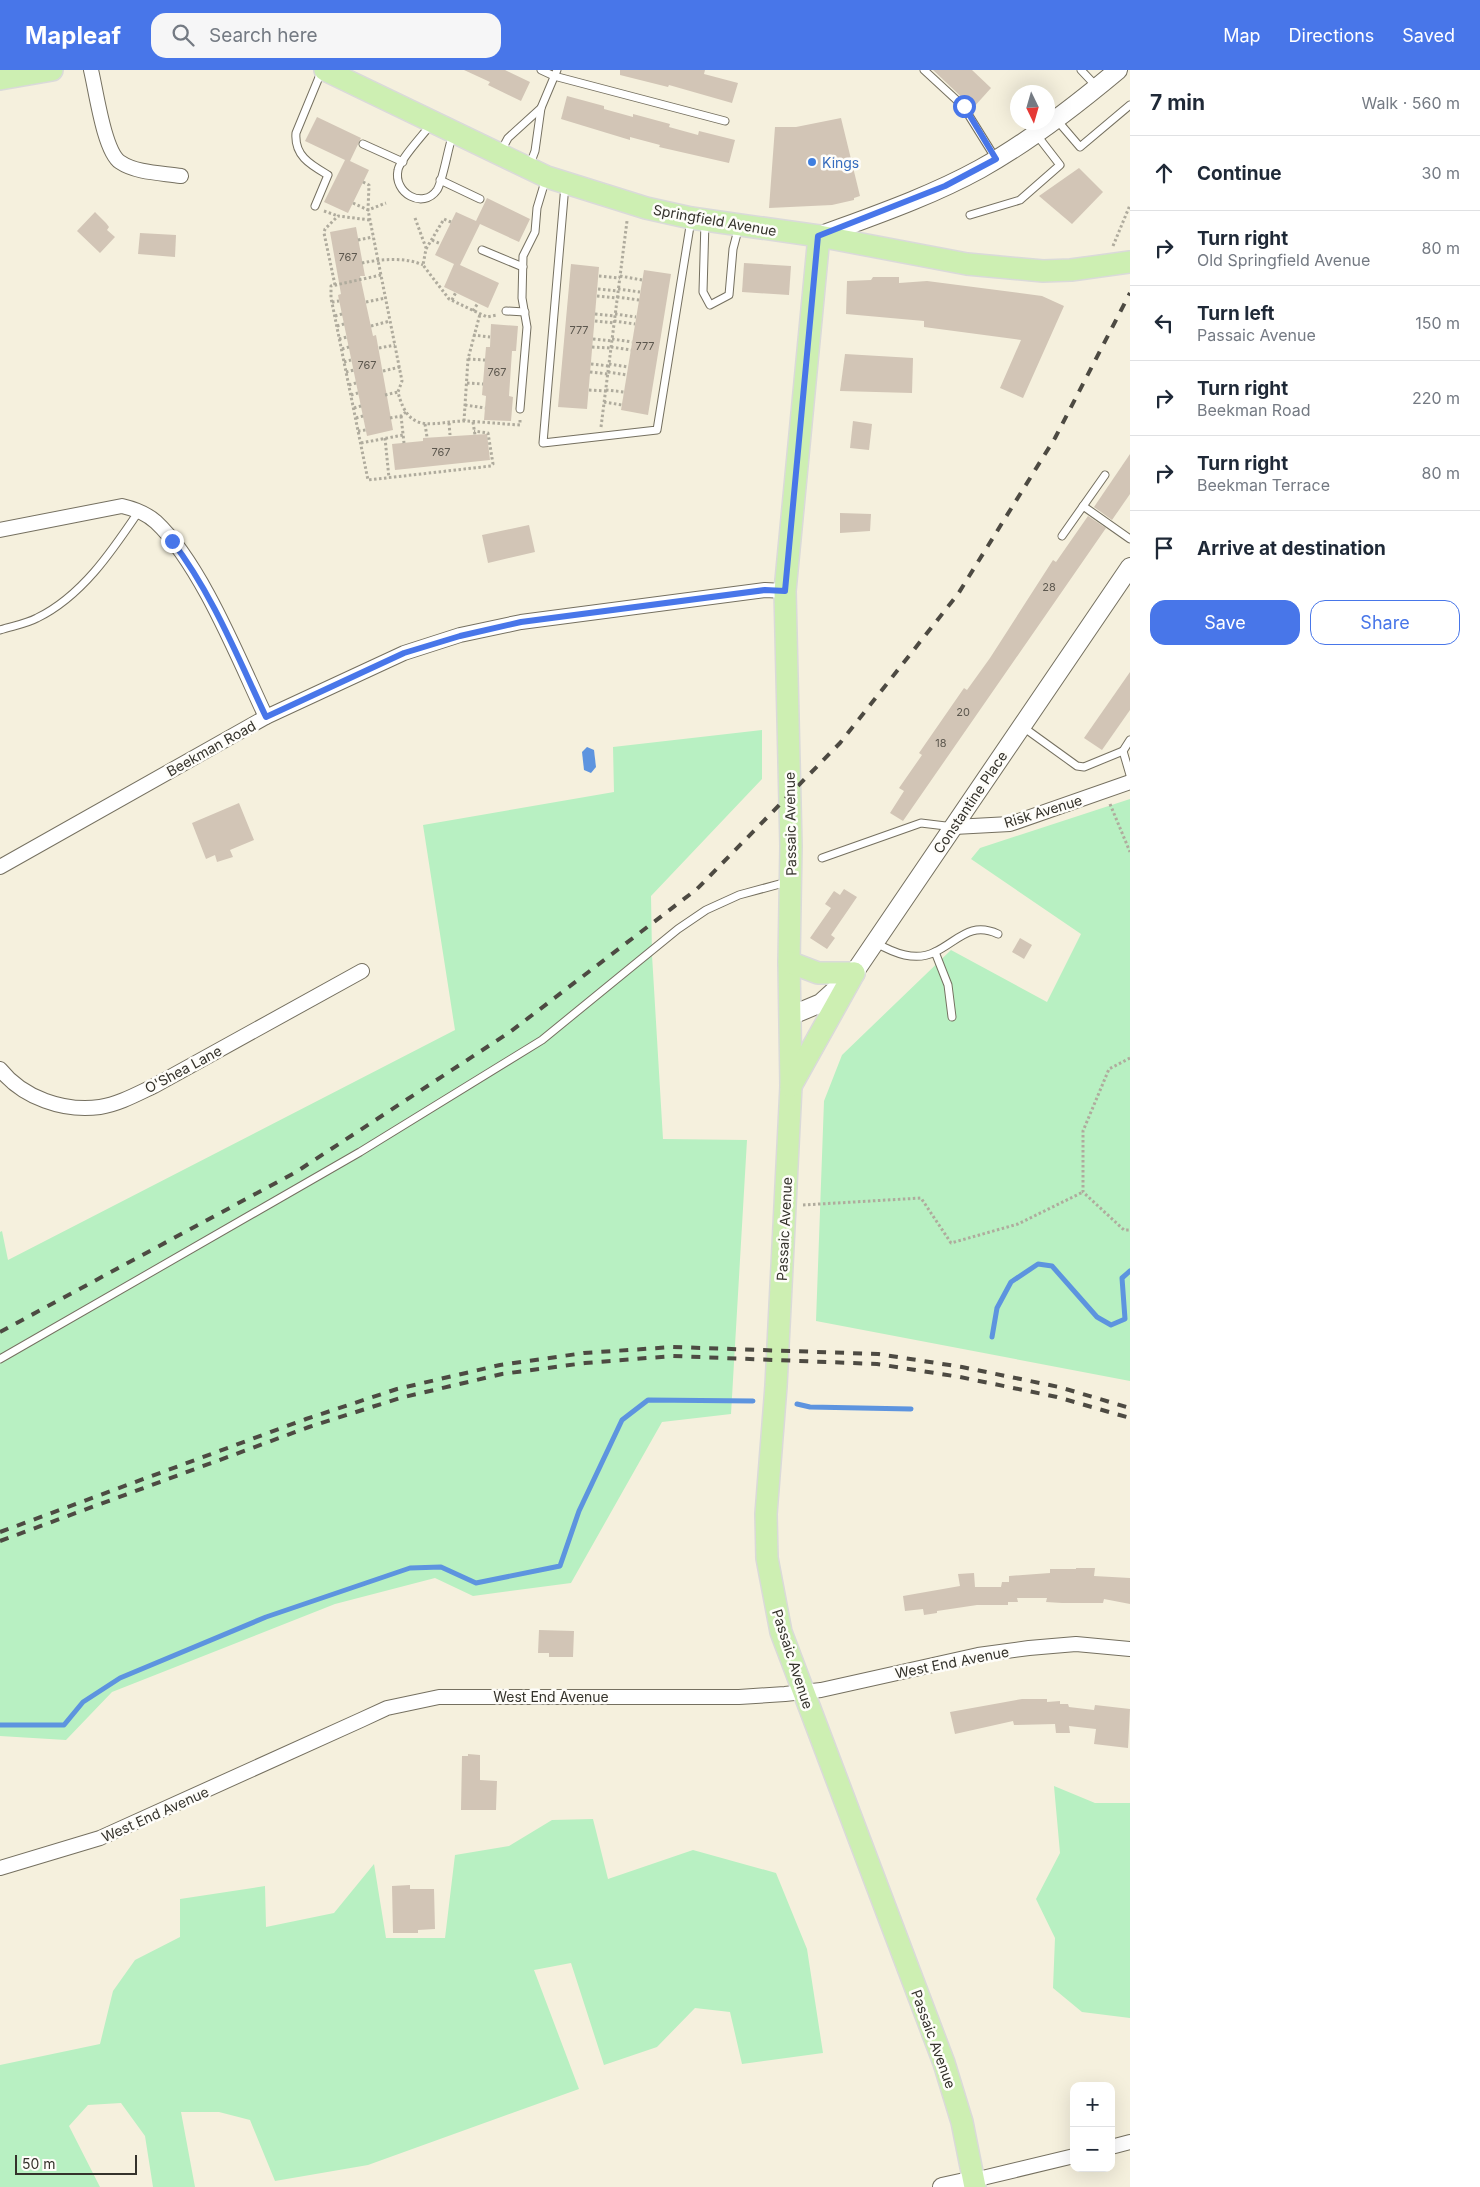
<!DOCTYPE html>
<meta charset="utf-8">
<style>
:root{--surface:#fff;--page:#f6f6f7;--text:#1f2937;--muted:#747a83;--line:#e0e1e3;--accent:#4876e9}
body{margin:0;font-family:Inter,sans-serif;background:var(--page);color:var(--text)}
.controls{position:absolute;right:15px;bottom:15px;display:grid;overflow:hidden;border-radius:10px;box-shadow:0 5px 20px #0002}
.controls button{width:45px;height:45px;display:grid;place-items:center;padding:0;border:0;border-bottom:1px solid var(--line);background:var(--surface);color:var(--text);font:25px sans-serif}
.compass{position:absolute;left:1010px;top:15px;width:45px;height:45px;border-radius:50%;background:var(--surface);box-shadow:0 5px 20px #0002;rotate:175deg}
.scale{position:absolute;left:15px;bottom:12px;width:122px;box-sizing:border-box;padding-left:5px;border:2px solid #34322b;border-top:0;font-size:14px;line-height:18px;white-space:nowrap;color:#34322b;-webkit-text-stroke:4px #fefdf9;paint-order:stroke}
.stop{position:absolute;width:15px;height:15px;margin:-11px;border:4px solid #4876e9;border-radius:50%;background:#fff}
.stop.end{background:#4876e9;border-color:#fff;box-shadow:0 1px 5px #0008}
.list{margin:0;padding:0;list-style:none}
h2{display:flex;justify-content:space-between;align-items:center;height:65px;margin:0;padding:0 20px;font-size:21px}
h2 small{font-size:16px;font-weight:400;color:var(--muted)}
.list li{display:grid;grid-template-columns:32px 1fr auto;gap:15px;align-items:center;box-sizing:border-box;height:75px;padding:0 20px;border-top:1px solid var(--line)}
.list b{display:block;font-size:19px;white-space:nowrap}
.list p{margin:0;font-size:16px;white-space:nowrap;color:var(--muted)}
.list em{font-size:16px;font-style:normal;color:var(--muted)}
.actions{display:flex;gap:10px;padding:15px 20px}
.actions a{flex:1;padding:11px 0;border:1px solid var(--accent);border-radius:15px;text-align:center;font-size:18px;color:var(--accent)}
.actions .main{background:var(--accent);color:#fff}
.icon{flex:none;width:28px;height:28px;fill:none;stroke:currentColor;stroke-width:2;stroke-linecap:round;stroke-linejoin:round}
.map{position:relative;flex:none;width:1130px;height:2117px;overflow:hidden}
header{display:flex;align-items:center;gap:30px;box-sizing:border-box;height:70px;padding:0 25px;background:var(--accent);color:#fff}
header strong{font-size:24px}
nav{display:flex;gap:28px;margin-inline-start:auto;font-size:18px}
.search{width:350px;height:45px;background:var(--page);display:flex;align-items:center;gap:12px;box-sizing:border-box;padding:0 18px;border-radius:15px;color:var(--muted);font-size:19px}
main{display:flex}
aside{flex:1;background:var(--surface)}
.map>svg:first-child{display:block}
.green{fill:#b8f0c2}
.water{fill:#5d94df}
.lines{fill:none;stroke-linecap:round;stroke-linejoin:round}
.stream{stroke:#5d94df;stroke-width:5}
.building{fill:#d2c5b6}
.service-casing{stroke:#757060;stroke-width:9}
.minor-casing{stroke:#757060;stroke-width:16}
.tertiary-casing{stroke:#757060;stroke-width:20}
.primary-casing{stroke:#dadad9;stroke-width:24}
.path{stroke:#afab9d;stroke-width:3;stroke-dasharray:2.5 2.5;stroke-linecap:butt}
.service{stroke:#fff;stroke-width:7}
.minor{stroke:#fff;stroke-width:14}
.tertiary{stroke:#fff;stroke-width:18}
.primary{stroke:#cdefb2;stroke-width:21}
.rail{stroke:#4d4a42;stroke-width:4;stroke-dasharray:9 9;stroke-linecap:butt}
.route{stroke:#4876e9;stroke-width:6}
.shop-dot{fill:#3f7fe0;stroke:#fefdf9;stroke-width:2}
.labels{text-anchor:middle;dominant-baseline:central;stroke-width:5;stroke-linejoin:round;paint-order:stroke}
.number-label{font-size:11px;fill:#5c574e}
.shop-label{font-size:14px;fill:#366cbe;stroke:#fefdf9;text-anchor:start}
.street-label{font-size:14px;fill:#34322b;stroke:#fefdf9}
</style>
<header>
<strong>Mapleaf</strong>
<div class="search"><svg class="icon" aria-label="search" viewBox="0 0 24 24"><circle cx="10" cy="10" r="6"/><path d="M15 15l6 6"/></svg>Search here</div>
<nav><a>Map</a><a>Directions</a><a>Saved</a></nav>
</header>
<main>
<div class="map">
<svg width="1130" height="2117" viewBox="0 0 1130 2117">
<rect width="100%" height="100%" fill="#f5f0dd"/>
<g class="green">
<path d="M 762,660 L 762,709 L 651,826 L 652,885 L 663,1069 L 747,1070 L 731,1344 L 662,1352 L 571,1513 L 473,1526 L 435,1508 L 335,1534 L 112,1622 L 66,1670 L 0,1666 L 0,1162 L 2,1161 L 8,1190 L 455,960 L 423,755 L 614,722 L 613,677 Z"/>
<path d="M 1130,729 L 1130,1311 L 816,1251 L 824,1031 L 842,985 L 951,880 L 1047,932 L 1081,864 L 971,789 L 980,778 Z"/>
<path d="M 1054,1716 L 1095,1733 L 1130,1733 L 1130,1948 L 1082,1942 L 1053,1918 L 1055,1868 L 1036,1829 L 1060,1783 Z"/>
<path d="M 593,1749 L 608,1809 L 693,1780 L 776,1803 L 807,1879 L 823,1983 L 742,1994 L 730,1942 L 695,1938 L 657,1977 L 604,1995 L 571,1893 L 534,1900 L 579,2019 L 368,2095 L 275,2111 L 250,2050 L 219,2042 L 181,2042 L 195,2117 L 153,2117 L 145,2066 L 121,2033 L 88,2035 L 69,2056 L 100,2117 L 0,2117 L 0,1995 L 100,1974 L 113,1921 L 135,1890 L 180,1867 L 180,1829 L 265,1816 L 266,1857 L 334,1843 L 374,1794 L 386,1868 L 445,1868 L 455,1785 L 509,1776 L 552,1750 Z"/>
</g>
<path class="water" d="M 587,677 L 594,680 L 596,697 L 591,703 L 584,700 L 582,682 Z"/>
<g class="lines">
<g class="stream">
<path d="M 992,1267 L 997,1238 L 1011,1212 L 1038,1194 L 1052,1196 L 1097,1247 L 1111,1255 L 1125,1249 L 1122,1208 L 1130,1201"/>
<path d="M 797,1334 L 810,1337 L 911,1339"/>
<path d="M 0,1655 L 64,1655 L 83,1632 L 120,1608 L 266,1547 L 410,1498 L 441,1497 L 476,1513 L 560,1496 L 579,1441 L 622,1350 L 648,1330 L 753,1331"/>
</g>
</g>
<g class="building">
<path d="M 464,0 L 505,0 L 530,12 L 521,31 L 488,15 L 490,12 Z"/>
<path d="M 620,0 L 705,0 L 704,4 L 738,13 L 732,33 L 669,15 L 668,17 L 620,5 Z"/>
<path d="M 933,0 L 972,0 L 991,18 L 973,38 Z"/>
<path d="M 567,26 L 604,36 L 604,39 L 633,47 L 633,44 L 670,54 L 669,57 L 698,65 L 699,61 L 735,70 L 729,93 L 659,77 L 660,75 L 630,67 L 630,70 L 561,49 Z"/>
<path d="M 317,47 L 361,68 L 350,91 L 369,100 L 348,143 L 324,132 L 345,90 L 305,71 Z"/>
<path d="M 841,48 L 860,126 L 854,128 L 854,130 L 832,135 L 769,138 L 775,57 L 796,57 Z"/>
<path d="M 1079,98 L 1103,122 L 1072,154 L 1039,126 Z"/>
<path d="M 487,128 L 530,149 L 519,172 L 480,154 L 460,195 L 499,213 L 488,238 L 444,217 L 454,194 L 435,185 L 456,142 L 476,151 Z"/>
<path d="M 95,142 L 106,153 L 109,157 L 107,160 L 115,167 L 100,183 L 77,161 Z"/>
<path d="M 356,157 L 365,206 L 360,206 L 373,266 L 376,265 L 393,360 L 367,366 L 338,225 L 341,224 L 330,162 Z"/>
<path d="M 140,163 L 176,165 L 175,187 L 138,184 Z"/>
<path d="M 744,193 L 791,196 L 789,225 L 742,222 Z"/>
<path d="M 571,194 L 599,197 L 587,339 L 558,337 Z"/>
<path d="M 644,200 L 671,204 L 648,345 L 621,340 Z"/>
<path d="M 873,207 L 899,207 L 899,213 L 927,211 L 1042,226 L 1064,236 L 1023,328 L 1000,318 L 1021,270 L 924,257 L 924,251 L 846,244 L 847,211 L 871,210 Z"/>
<path d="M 491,254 L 518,256 L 516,281 L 512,281 L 509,326 L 513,327 L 511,351 L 484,350 L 486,326 L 482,325 L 486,277 L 490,277 Z"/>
<path d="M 845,284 L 913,288 L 912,323 L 840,321 Z"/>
<path d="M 853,351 L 872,354 L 869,380 L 850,378 Z"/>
<path d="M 487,364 L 490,390 L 395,400 L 392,374 L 423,371 L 423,368 Z"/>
<path d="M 1130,384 L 1130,424 L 1112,450 L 1094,437 Z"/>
<path d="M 840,443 L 871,444 L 870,461 L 840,463 Z"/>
<path d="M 1088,446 L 1106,458 L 903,751 L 890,743 L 904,721 L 899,718 L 922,685 L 919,683 L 964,618 L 967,620 L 990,588 L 1053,490 L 1056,492 Z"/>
<path d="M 529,455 L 535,482 L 488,493 L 482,465 Z"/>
<path d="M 1130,602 L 1130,640 L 1102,680 L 1084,668 Z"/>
<path d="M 239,733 L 254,770 L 230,780 L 233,787 L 217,792 L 215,785 L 206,789 L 192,753 Z"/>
<path d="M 844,819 L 857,827 L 831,865 L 835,868 L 827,879 L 810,868 L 831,838 L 825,834 L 834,821 L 840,825 Z"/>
<path d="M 1020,868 L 1032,875 L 1024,889 L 1012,882 Z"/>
<path d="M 1076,1498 L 1095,1498 L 1094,1506 L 1130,1508 L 1130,1534 L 1104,1529 L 1103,1533 L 1062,1533 L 1046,1532 L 1047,1528 L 1017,1528 L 1018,1532 L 1008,1532 L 1008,1535 L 977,1535 L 937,1541 L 937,1543 L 924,1545 L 923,1539 L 905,1541 L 903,1526 L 960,1516 L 958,1504 L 974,1503 L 975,1517 L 1001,1517 L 1002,1512 L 1009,1512 L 1009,1506 L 1050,1503 L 1050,1499 L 1076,1499 Z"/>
<path d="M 539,1560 L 574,1561 L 573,1587 L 549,1587 L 549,1583 L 538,1583 Z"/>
<path d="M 1022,1629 L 1047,1629 L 1047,1632 L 1060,1631 L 1060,1634 L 1068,1634 L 1069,1637 L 1094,1640 L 1095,1635 L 1130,1639 L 1128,1678 L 1094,1674 L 1096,1659 L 1069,1656 L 1070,1663 L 1056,1663 L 1055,1654 L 1014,1655 L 1013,1651 L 955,1664 L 950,1642 Z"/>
<path d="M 468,1684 L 480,1685 L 480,1710 L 497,1711 L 496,1740 L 461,1740 L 462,1686 L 468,1686 Z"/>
<path d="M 410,1815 L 410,1819 L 434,1819 L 435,1859 L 418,1860 L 418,1863 L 393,1863 L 392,1816 Z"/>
</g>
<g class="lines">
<defs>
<g id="service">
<path d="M 541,0 L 554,6 L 725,51"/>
<path d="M 924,0 L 963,36 L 996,89"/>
<path d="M 1081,0 L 1096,16"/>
<path d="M 1056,49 L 1080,77 L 1130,35"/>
<path d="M 432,53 C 424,64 400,89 398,100 C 393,123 423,140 437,120 C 443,111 448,77 453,64"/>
<path d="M 363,74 L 403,92"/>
<path d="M 501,81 L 508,68 L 541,38"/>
<path d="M 529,97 L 535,81 L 541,38 L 557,0"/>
<path d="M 440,110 L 480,129"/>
<path d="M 565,115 L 543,373 L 657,360 L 691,150"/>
<path d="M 315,136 L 328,105 C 311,95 294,86 296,63 L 322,0"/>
<path d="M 970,145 L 1020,130 L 1060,95 L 1036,64"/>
<path d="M 705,151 L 703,222 L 710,235 L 729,225 L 733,179 L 739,156"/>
<path d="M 482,180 L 523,197"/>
<path d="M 506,241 L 525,242"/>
<path d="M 520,339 L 527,257 L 522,228 L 523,186 L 535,162 L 537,138 L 546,108"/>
<path d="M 1083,436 L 1130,469"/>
<path d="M 1062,466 L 1105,405"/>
<path d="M 0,560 C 12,556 26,554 37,548 C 82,526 112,481 139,441"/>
<path d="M 1023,657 L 1077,696 L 1084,697 L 1123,681"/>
<path d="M 1130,670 L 1123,681 L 1130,705"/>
<path d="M 822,788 L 921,753 L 954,757"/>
<path d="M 876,873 C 894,883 915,892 935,882 C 958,871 970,851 998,864"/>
<path d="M 935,882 L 948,915 L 952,947"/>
<path d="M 0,1289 L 360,1082 L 542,970 L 678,859 L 706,840 L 739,825 L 787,812"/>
</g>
<g id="minor">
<path d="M 91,0 C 96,20 104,81 120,92 C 136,103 162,103 181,106"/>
<path d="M 0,460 L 122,436 C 135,439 146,443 156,452 C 201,494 239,590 266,647"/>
<path d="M 954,757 L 1010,754 L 1130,712"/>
<path d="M 0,797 L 266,647 L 404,583 L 460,565 L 521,552 L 765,520 L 785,521"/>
<path d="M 0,999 C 23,1028 64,1042 100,1037 C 119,1034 137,1024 154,1016 L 362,901"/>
<path d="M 0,1798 L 100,1768 L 361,1650 L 387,1638 L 439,1627 L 739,1627 L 785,1624 L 821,1620 L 978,1585 L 1029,1578 L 1076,1574 L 1130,1579"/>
<path d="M 1111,2077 L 1130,2072"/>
<path d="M 974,2110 L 1074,2086"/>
</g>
<g id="tertiary">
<path d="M 819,166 C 873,146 929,127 980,99 C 1029,72 1075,36 1118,0"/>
<path d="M 790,946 L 821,933 L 854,903 L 1130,497"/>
<path d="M 942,2117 L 974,2110"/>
</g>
<g id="primary">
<path d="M 325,0 L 547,107 L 646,138 L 691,148 L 819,166 L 967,194 L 1043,201 L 1071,200 L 1130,192"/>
<path d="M 0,9 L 52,0"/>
<path d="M 819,166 L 785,521 L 791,776 L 789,892 L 791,1016 L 776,1316 L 766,1444 L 767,1488 L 781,1562 L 944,1993 L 962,2052 L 975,2117"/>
<path d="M 789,892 L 818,903 L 854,903"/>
<path d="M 791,1016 L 854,903"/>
</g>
</defs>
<use href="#service" class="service-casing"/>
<use href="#minor" class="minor-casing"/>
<use href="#tertiary" class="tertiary-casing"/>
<use href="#primary" class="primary-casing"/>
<g class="path">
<path d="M 363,112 L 369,115 L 368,140 L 402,311 L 398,322 C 409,367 434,351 466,351 C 484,352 502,354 520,355 L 520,349"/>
<path d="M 353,133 L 368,140 L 386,133"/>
<path d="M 324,141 L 338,146"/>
<path d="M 415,148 L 426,178"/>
<path d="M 451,152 L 444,149 L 426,179 L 423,195 L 449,229 L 487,247 L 497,245"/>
<path d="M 358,170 L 373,167"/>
<path d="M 432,170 L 441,174"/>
<path d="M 1113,176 L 1130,135"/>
<path d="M 362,193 C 381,189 406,187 423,195"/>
<path d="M 381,205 L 331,216 L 331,228 L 368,410 L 491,396 L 493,394 L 488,363 L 474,361"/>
<path d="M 599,206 L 620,208"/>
<path d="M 620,206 L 642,210"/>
<path d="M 335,215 L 324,163 L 325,159 L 338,146 L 370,150"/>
<path d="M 598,219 L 618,221"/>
<path d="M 618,219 L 640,222"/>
<path d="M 597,226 L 617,228"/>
<path d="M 617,227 L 639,230"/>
<path d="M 452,230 L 456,222"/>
<path d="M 332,232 L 339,231"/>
<path d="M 366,232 L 386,228"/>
<path d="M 473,241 L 478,233"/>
<path d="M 595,244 L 615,246"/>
<path d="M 615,244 L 636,247"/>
<path d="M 335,246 L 342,244"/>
<path d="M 595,251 L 614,253"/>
<path d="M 614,251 L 635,254"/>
<path d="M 337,256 L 344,254"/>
<path d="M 371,256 L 390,251"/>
<path d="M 473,265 L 490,267"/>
<path d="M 339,269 L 347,267"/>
<path d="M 593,269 L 612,271"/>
<path d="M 612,269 L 632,272"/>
<path d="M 592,277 L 611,278"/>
<path d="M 611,277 L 631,280"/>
<path d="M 379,278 L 395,275"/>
<path d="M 342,279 L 349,277"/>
<path d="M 468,289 L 485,290"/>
<path d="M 344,292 L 351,290"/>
<path d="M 591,294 L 609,296"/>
<path d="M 609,294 L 628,297"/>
<path d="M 383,301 L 400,297"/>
<path d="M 346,302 L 354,300"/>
<path d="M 590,302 L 608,304"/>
<path d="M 608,302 L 627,305"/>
<path d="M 467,313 L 483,314"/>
<path d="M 349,315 L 356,313"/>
<path d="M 589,320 L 606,321"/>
<path d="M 606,320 L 624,322"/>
<path d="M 351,325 L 358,323"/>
<path d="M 385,325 L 398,322"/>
<path d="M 604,332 L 622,335"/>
<path d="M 465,335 L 485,338"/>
<path d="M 354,338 L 361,336"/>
<path d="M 401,346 L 404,373"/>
<path d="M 356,348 L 363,346"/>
<path d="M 390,348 L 401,346 L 406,342"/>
<path d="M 464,351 L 468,289 L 480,244"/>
<path d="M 473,352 L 475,365"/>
<path d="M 449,353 L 450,365"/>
<path d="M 425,354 L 427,367"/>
<path d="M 601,357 L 627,151"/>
<path d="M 358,361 L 366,360"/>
<path d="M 385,368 L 389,408"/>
<path d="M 361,373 L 403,365"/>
<path d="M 1110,734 L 1130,782"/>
<path d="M 1130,988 L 1109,999 L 1083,1061 L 1083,1122 L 1124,1160 L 1130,1160"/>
<path d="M 803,1135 L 921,1128 L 951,1173 L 1018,1154 L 1083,1122"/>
</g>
<use href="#service" class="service"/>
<use href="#minor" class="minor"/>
<use href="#tertiary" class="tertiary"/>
<use href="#primary" class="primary"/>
<g class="rail">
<path d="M 0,1262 L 296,1102 L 510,962 L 697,819 L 840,673 L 958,524 L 1055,368 L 1130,223"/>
<path d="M 0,1462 L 306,1349 L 397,1319 L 500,1295 L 584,1283 L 673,1277 L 878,1284 L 962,1297 L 1059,1317 L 1130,1338"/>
<path d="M 0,1471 L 309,1357 L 400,1328 L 502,1304 L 585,1293 L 673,1286 L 877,1294 L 960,1307 L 1057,1327 L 1130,1348"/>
</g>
</g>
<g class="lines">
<path class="route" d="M 172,471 C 212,523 238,588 266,647 L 404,583 L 460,566 L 521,552 L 765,520 L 785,521 L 818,166 L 945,116 L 996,89 L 964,36"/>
</g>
<circle class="shop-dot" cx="812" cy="92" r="5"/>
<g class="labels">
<g class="number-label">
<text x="348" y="187">767</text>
<text x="579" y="260">777</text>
<text x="645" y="276">777</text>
<text x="367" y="295">767</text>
<text x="497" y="302">767</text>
<text x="441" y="382">767</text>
<text x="1049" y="517">28</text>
<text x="963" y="642">20</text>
<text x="941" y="673">18</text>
</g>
<g class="shop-label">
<text x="822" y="92">Kings</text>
</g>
<g class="street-label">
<text transform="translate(715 150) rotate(10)">Springfield Avenue</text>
<text transform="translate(211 678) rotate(-29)">Beekman Road</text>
<text transform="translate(970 732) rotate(-56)">Constantine Place</text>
<text transform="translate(1043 741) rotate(-17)">Risk Avenue</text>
<text transform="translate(790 754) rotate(-91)">Passaic Avenue</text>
<text transform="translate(183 999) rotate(-28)">O'Shea Lane</text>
<text transform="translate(784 1159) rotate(-87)">Passaic Avenue</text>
<text transform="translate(793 1589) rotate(72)">Passaic Avenue</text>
<text transform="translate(952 1592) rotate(-11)">West End Avenue</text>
<text x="551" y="1626">West End Avenue</text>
<text transform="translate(155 1744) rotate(-24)">West End Avenue</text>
<text transform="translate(934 1969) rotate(70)">Passaic Avenue</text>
</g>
</g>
</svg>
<div class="controls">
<button>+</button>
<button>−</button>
</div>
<svg class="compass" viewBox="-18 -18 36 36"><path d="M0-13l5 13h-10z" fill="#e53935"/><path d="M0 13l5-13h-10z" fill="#747a83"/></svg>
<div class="scale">50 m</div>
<div class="stop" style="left:964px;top:36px"></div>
<div class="stop end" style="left:172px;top:471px"></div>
</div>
<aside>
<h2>7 min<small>Walk · 560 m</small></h2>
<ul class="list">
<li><svg class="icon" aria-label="ahead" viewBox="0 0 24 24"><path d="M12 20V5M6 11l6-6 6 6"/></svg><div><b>Continue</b></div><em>30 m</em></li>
<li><svg class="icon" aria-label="right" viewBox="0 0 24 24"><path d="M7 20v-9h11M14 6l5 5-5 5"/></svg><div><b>Turn right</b><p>Old Springfield Avenue</p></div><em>80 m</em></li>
<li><svg class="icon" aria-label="left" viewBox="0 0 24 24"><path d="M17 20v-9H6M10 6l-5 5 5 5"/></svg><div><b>Turn left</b><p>Passaic Avenue</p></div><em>150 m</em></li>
<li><svg class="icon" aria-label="right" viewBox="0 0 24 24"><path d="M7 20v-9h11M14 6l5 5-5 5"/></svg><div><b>Turn right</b><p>Beekman Road</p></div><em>220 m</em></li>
<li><svg class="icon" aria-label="right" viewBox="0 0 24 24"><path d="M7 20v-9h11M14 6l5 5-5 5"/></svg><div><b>Turn right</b><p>Beekman Terrace</p></div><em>80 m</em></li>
<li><svg class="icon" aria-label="arrive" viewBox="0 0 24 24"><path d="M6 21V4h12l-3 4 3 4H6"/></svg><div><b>Arrive at destination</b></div></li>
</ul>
<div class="actions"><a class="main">Save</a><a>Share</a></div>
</aside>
</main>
